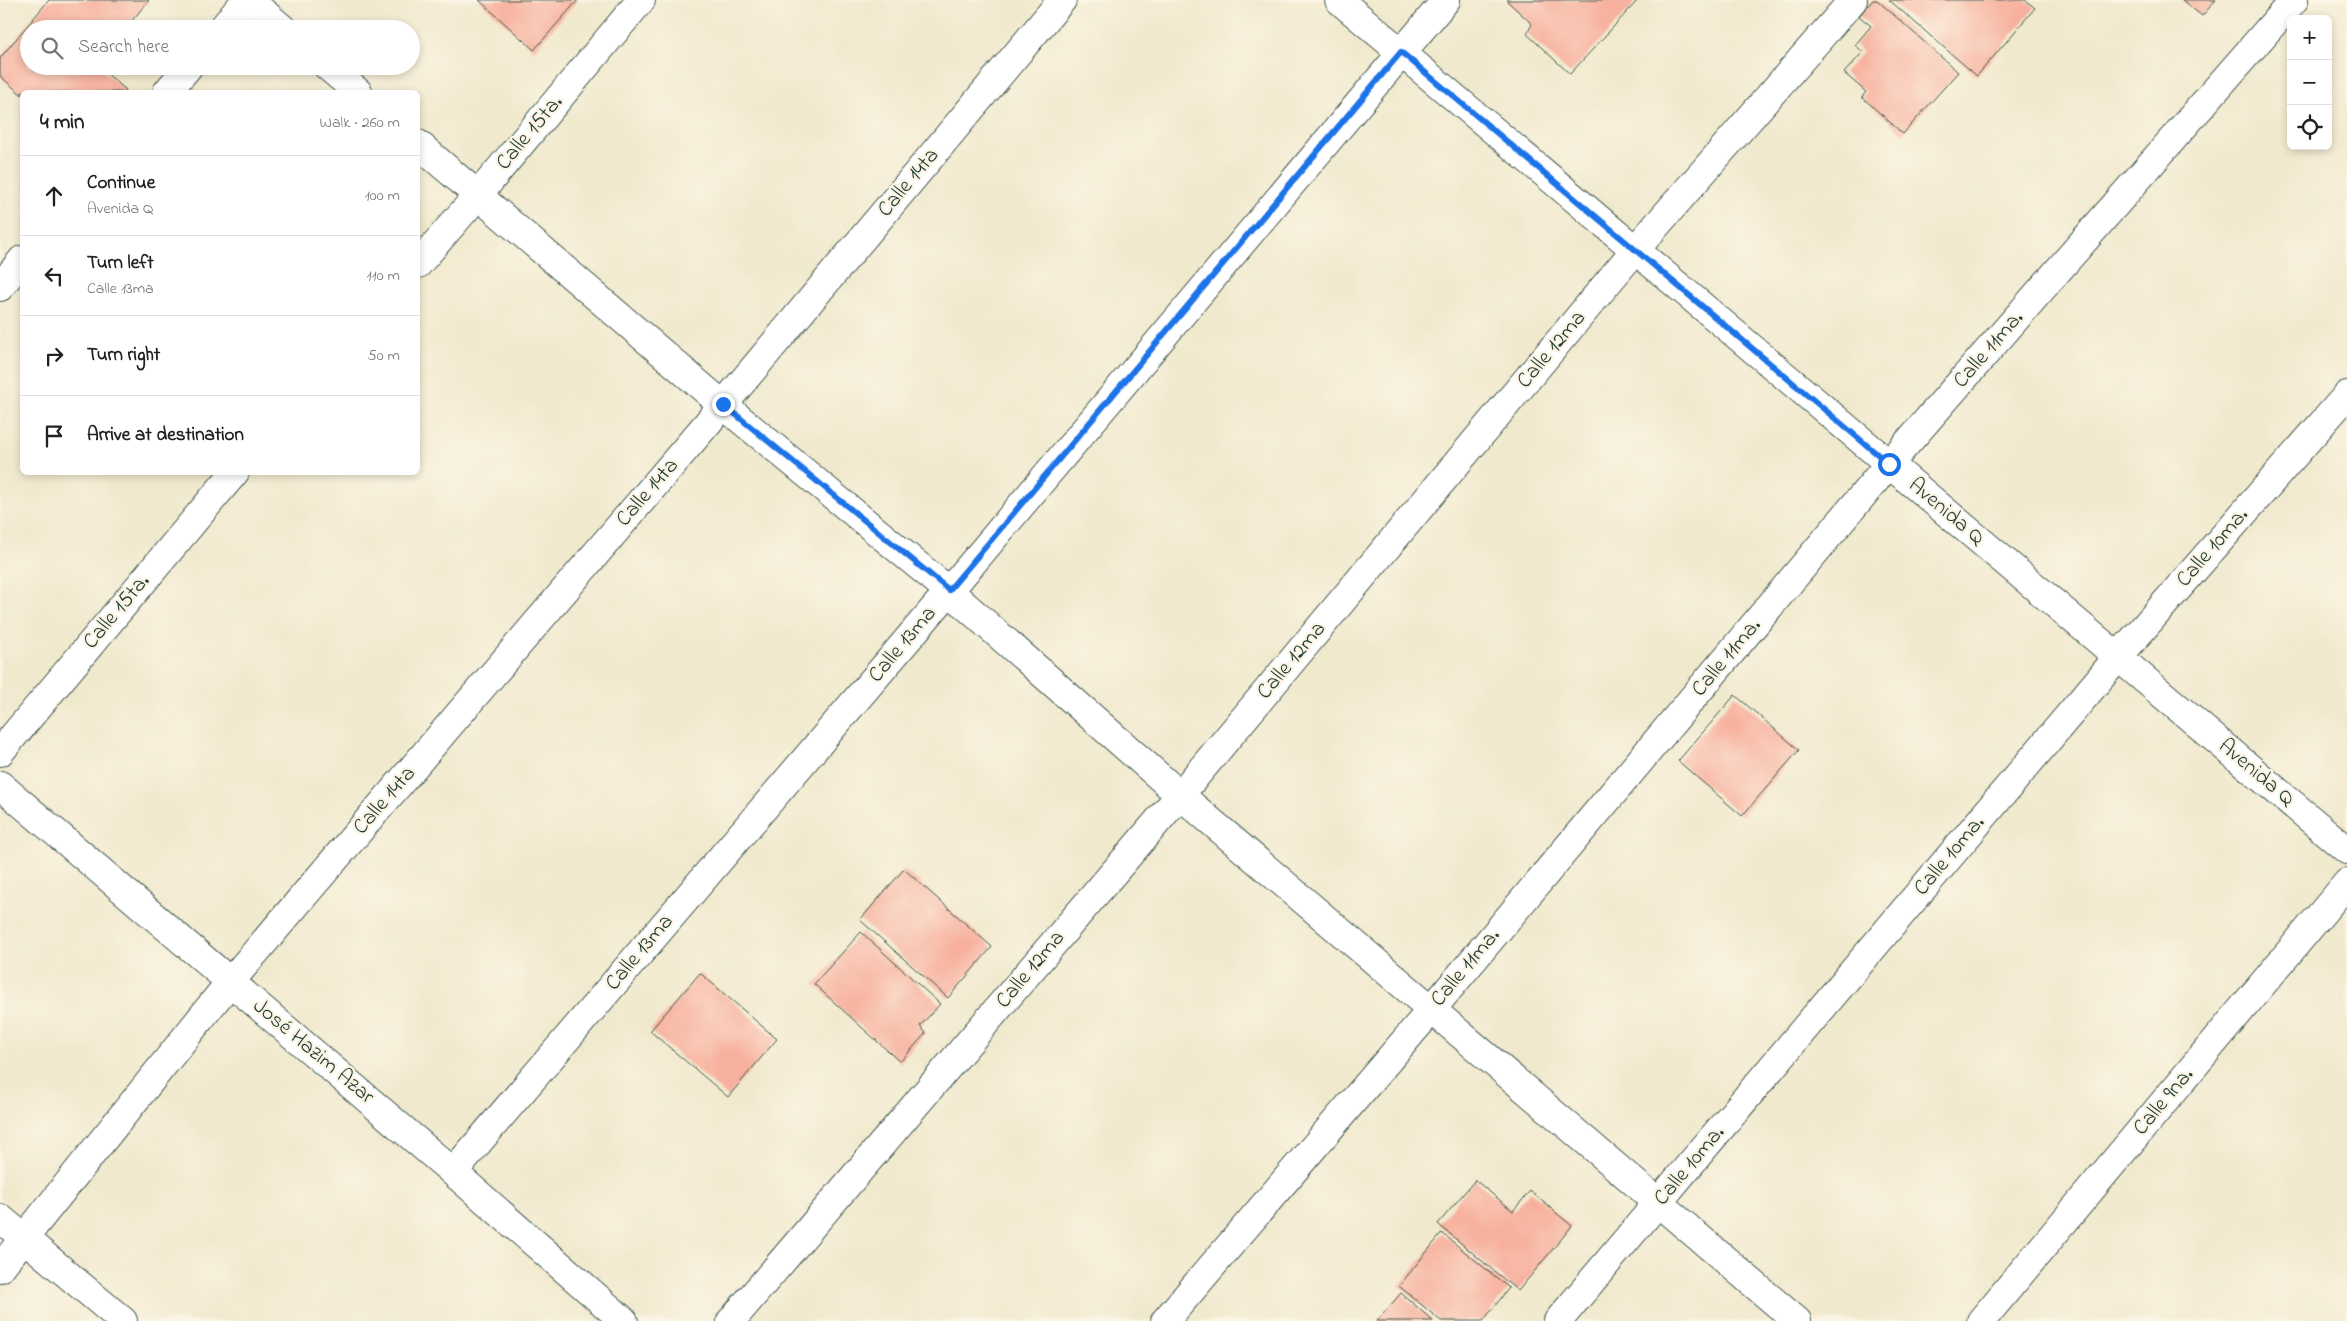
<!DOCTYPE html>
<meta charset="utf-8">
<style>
:root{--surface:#fff;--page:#f6f6f6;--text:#202124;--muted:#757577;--line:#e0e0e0}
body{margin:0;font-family:"Indie Flower",sans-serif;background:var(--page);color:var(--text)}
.controls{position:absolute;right:15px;top:15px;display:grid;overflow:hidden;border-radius:8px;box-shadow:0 2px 8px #0003}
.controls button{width:45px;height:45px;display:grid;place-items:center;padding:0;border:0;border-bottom:1px solid var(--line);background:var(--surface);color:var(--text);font:25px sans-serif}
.stop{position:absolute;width:15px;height:15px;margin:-11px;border:4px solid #1a73e8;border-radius:50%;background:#fff}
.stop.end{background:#1a73e8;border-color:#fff;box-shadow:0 1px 5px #0008}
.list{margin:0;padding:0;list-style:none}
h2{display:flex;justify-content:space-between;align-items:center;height:65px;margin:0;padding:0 20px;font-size:21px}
h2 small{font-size:16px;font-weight:400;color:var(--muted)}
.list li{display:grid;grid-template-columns:32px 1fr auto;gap:15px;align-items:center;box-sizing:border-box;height:80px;padding:0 20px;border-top:1px solid var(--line)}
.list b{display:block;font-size:19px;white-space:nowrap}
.list p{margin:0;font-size:16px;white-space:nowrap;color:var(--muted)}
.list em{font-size:16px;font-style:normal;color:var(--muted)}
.icon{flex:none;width:28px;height:28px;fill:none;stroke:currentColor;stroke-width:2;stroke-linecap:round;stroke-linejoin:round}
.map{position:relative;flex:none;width:2347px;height:1321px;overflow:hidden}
.search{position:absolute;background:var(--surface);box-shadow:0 2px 8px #0003;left:20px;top:20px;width:400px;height:55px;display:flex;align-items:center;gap:12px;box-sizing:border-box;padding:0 18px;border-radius:28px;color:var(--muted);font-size:19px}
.panel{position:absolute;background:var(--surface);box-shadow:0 2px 8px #0003;left:20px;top:90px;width:400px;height:385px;border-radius:8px}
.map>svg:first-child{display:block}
.building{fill:#f7b09d}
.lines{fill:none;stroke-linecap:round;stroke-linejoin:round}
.minor-casing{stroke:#3e574b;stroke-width:30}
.minor{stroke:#fff;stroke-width:28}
.route{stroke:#1a73e8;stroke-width:6}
.labels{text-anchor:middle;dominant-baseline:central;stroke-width:4.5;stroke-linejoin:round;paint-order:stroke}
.street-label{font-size:22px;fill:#1f3d34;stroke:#fcf5e5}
</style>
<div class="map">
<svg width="2347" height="1321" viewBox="0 0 2347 1321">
<rect width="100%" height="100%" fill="#fcf5e5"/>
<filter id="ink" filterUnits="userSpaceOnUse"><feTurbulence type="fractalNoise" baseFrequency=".02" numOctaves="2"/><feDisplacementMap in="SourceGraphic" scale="10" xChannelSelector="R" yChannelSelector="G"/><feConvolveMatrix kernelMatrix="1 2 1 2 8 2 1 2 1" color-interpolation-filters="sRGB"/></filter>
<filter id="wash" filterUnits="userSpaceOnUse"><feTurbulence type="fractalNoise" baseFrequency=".0096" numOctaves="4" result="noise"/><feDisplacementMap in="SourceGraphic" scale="20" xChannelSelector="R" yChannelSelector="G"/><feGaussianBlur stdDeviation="1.12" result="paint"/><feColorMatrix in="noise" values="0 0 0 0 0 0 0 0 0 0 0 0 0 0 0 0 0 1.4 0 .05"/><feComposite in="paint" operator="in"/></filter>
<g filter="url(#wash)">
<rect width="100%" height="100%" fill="#f1e9ce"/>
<g id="blocks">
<g class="building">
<path d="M 49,0 L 149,0 L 125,29 L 29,29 L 29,66 L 98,66 L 126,90 L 124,92 L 22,92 L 22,95 L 0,76 L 0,58 Z"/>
<path d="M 479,0 L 578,0 L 534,50 Z"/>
<path d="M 1506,0 L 1638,0 L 1570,74 L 1527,34 L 1532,24 Z"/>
<path d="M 1873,0 L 1877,0 L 1958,72 L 1903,134 L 1862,97 L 1866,92 L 1844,73 L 1863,52 L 1855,45 L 1871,26 L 1859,16 Z"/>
<path d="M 1889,0 L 2025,0 L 2035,8 L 1977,76 Z"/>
<path d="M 2182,0 L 2216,0 L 2202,16 Z"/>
<path d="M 1735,695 L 1799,750 L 1742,816 L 1678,761 Z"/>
<path d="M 904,869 L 992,947 L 948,998 L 860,920 Z"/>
<path d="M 861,932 L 940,1004 L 920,1026 L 926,1033 L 900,1062 L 814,984 Z"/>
<path d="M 700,973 L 777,1039 L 728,1097 L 650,1031 Z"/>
<path d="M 1475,1180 L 1513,1211 L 1530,1191 L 1572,1226 L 1518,1291 L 1438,1224 Z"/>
<path d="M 1442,1233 L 1509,1288 L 1483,1321 L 1441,1321 L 1399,1286 Z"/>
<path d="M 1401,1293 L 1433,1321 L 1377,1321 Z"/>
</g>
</g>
</g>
<g filter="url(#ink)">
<use href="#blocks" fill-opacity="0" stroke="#3e574b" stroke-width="1"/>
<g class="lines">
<defs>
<g id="minor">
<path d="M 249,0 L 283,29"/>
<path d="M 1339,0 L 2347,850"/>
<path d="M 222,29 L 246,0"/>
<path d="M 327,66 L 358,92"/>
<path d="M 167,92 L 189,66"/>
<path d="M 418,144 L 723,405 L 949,591 L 1180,795 L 1797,1321"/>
<path d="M 418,264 L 478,195 L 641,0"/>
<path d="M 0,287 L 22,260"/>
<path d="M 0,752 L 235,472"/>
<path d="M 0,785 L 453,1172 L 624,1321"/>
<path d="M 453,1172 L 949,591 L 1446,0"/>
<path d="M 0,1218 L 123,1321"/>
<path d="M 0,1268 L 230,982 L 723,405 L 1062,0"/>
<path d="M 731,1321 L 1180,795 L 1635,250 L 1853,0"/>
<path d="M 1165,1321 L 1432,1009 L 1889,464 L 2294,0"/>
<path d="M 1558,1321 L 2118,657 L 2347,395"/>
<path d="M 1981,1321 L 2347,883"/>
</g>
</defs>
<use href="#minor" class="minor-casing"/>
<use href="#minor" class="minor"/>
</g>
</g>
<g class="lines" filter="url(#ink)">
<path class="route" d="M 723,404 L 949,590 L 1401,52 L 1889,464"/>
</g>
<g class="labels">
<g class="street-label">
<text transform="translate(530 133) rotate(-50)">Calle 15ta.</text>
<text transform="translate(909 183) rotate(-50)">Calle 14ta</text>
<text transform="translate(1552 350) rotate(-50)">Calle 12ma</text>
<text transform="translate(1989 350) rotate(-49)">Calle 11ma.</text>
<text transform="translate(648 493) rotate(-49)">Calle 14ta</text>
<text transform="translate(1946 512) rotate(40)">Avenida Q</text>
<text transform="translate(2213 548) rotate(-49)">Calle 10ma.</text>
<text transform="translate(117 612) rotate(-50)">Calle 15ta.</text>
<text transform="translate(903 645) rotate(-50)">Calle 13ma</text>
<text transform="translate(1727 658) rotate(-50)">Calle 11ma.</text>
<text transform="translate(1292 661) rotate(-50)">Calle 12ma</text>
<text transform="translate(2256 773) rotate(40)">Avenida Q</text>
<text transform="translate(385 801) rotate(-49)">Calle 14ta</text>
<text transform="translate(1950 856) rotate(-50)">Calle 10ma.</text>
<text transform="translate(640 953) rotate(-50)">Calle 13ma</text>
<text transform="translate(1466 968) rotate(-50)">Calle 11ma.</text>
<text transform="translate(1031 970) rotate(-50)">Calle 12ma</text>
<text transform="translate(313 1052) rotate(40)">José Hazim Azar</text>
<text transform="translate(2164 1102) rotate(-50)">Calle 9na.</text>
<text transform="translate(1690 1166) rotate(-50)">Calle 10ma.</text>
</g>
</g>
</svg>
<div class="controls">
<button>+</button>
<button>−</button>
<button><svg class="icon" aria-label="locate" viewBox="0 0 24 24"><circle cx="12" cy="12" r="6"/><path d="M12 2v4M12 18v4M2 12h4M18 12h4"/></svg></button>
</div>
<div class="stop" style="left:1889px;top:464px"></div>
<div class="stop end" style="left:723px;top:404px"></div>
<div class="search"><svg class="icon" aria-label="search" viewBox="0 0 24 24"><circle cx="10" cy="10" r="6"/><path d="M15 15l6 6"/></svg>Search here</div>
<section class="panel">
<h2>4 min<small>Walk · 260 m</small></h2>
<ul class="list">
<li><svg class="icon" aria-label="ahead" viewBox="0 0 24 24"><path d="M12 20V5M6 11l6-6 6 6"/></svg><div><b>Continue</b><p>Avenida Q</p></div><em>100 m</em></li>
<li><svg class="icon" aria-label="left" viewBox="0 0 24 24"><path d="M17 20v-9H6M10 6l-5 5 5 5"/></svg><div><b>Turn left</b><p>Calle 13ma</p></div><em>110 m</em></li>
<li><svg class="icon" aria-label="right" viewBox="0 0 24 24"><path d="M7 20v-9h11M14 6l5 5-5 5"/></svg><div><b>Turn right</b></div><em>50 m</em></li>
<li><svg class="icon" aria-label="arrive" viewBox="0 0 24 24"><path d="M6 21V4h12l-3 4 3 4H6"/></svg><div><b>Arrive at destination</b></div></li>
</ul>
</section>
</div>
